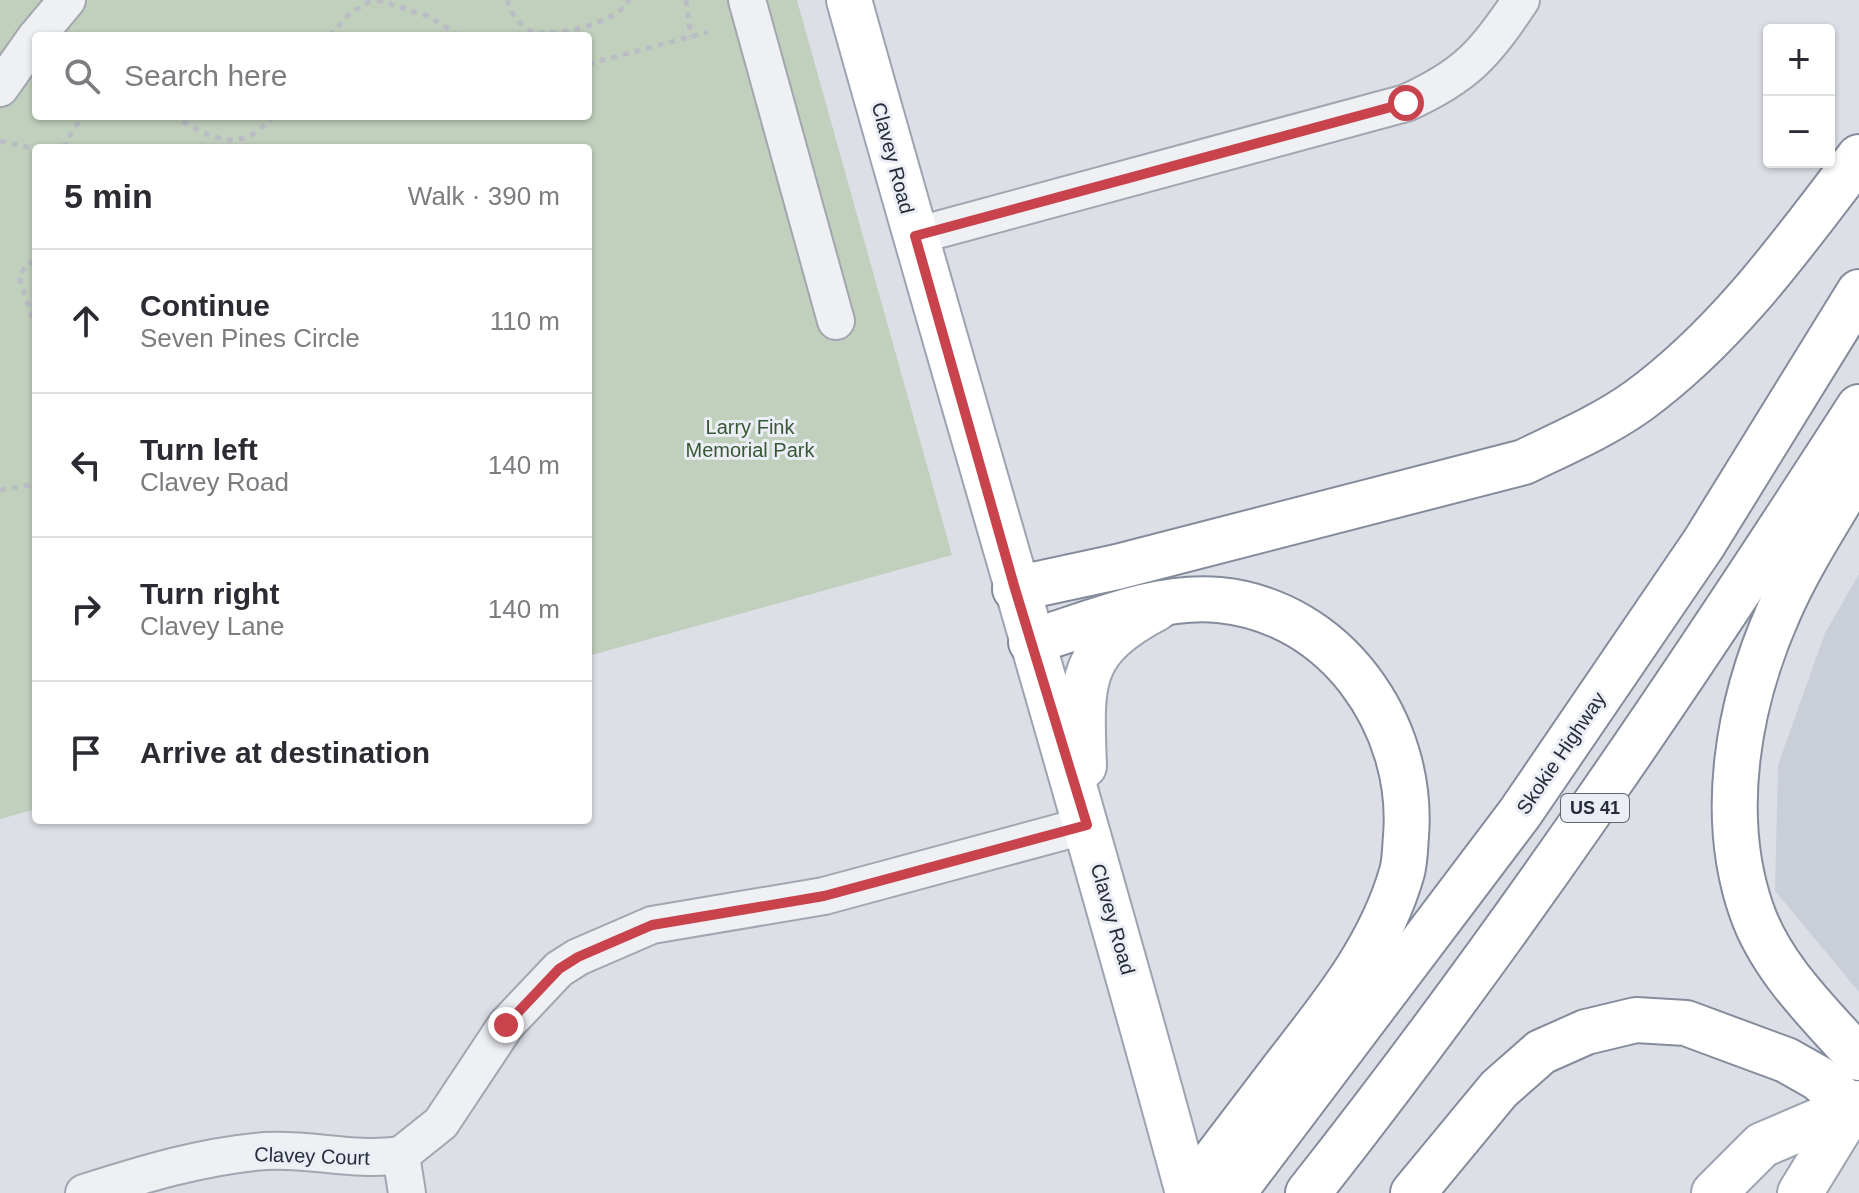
<!DOCTYPE html>
<meta charset="utf-8">
<style>
:root{--surface:#fff;--page:#f2f2f3;--text:#2b2b33;--muted:#7c7c81;--line:#e1e1e2}
body{margin:0;font-family:Helvetica,sans-serif;background:var(--page);color:var(--text)}
.controls{position:absolute;right:24px;top:24px;display:grid;overflow:hidden;border-radius:8px;box-shadow:0 2px 6px #0004}
.controls button{width:72px;height:72px;display:grid;place-items:center;padding:0;border:0;border-bottom:2px solid var(--line);background:var(--surface);color:var(--text);font:40px sans-serif}
.stop{position:absolute;width:24px;height:24px;margin:-18px;border:6px solid #c9434d;border-radius:50%;background:#fff}
.stop.end{background:#c9434d;border-color:#fff;box-shadow:0 2px 8px #0008}
.list{margin:0;padding:0;list-style:none}
h2{display:flex;justify-content:space-between;align-items:center;height:104px;margin:0;padding:0 32px;font-size:34px}
h2 small{font-size:26px;font-weight:400;color:var(--muted)}
.list li{display:grid;grid-template-columns:52px 1fr auto;gap:24px;align-items:center;box-sizing:border-box;height:144px;padding:0 32px;border-top:2px solid var(--line)}
.list b{display:block;font-size:30px;white-space:nowrap}
.list p{margin:0;font-size:26px;white-space:nowrap;color:var(--muted)}
.list em{font-size:26px;font-style:normal;color:var(--muted)}
.icon{flex:none;width:44px;height:44px;fill:none;stroke:currentColor;stroke-width:2;stroke-linecap:round;stroke-linejoin:round}
.map{position:relative;flex:none;width:1859px;height:1193px;overflow:hidden}
.search{position:absolute;background:var(--surface);box-shadow:0 2px 6px #0004;left:32px;top:32px;width:560px;height:88px;display:flex;align-items:center;gap:20px;box-sizing:border-box;padding:0 28px;border-radius:8px;color:var(--muted);font-size:30px}
.panel{position:absolute;background:var(--surface);box-shadow:0 2px 6px #0004;left:32px;top:144px;width:560px;height:680px;border-radius:8px}
.map>svg:first-child{display:block}
.built{fill:#caced7}
.green{fill:#c1cfbd;fill-rule:evenodd}
.lines{fill:none;stroke-linecap:round;stroke-linejoin:round}
.minor-casing{stroke:#a2a6af;stroke-width:40}
.major-casing{stroke:#9ca3b1;stroke-width:48}
.highway-casing{stroke:#848c9c;stroke-width:48}
.path{stroke:#babdc4;stroke-width:5;stroke-dasharray:6 6;stroke-linecap:butt}
.minor{stroke:#eef0f4;stroke-width:36}
.major{stroke:#fff;stroke-width:44}
.highway{stroke:#fff;stroke-width:44}
.route{stroke:#c9434d;stroke-width:10}
.labels{text-anchor:middle;dominant-baseline:central;stroke-width:6;stroke-linejoin:round;paint-order:stroke}
.shield{fill:#ebeef4;stroke:#616672;stroke-width:2}
.shield-label{font-size:18px;font-weight:bold;fill:#262c3b}
.street-label{font-size:20px;fill:#262c3b;stroke:#ebeef4}
.park-label{font-size:20px;fill:#385734;stroke:#ebeef4}
</style>
<div class="map">
<svg width="1859" height="1193" viewBox="0 0 1859 1193">
<rect width="100%" height="100%" fill="#dcdfe6"/>
<path class="built" d="M 1859,574 L 1859,992 L 1775,891 L 1778,765 L 1825,633 Z"/>
<path class="green" d="M 0,0 L 797,0 L 952,555 L 588,656 L 588,148 L 36,148 L 36,809 L 0,819 ZM 36,36 L 588,36 L 588,116 L 36,116 Z"/>
<g class="lines">
<defs>
<g id="minor">
<path d="M 747,0 L 836,321"/>
<path d="M 37,36 L 67,0"/>
<path d="M 0,88 L 36,37"/>
<path d="M 915,236 L 1406,103 C 1466,76 1485,54 1521,0"/>
<path d="M 84,1193 C 144,1174 202,1156 265,1151 C 312,1148 353,1162 401,1155"/>
<path d="M 407,1193 L 401,1155 L 441,1123 L 506,1025 L 559,969 L 578,957 L 652,925 L 824,896 L 1087,825"/>
</g>
<g id="major">
<path d="M 849,0 C 960,398 1080,794 1188,1193"/>
<path d="M 1084,766 C 1081,682 1077,650 1157,608"/>
<path d="M 1714,1193 L 1762,1145 L 1851,1107"/>
<path d="M 1800,1193 L 1855,1103"/>
</g>
<g id="highway">
<path d="M 1859,468 C 1832,515 1801,561 1779,611 C 1738,703 1718,816 1752,912 C 1772,969 1820,1014 1859,1058"/>
<path d="M 1015,589 L 1117,567 L 1524,462 C 1563,443 1603,426 1638,401 C 1727,336 1793,244 1859,157"/>
<path d="M 1031,642 C 1090,624 1156,594 1219,600 C 1336,611 1415,725 1406,836 C 1405,848 1405,861 1402,872 C 1381,946 1334,1004 1288,1063 C 1255,1107 1222,1150 1189,1193"/>
<path d="M 1233,1193 L 1520,813 L 1704,543 L 1859,292"/>
<path d="M 1308,1193 C 1507,941 1686,676 1859,407"/>
<path d="M 1413,1193 L 1499,1089 L 1541,1052 L 1586,1032 L 1636,1020 L 1686,1023 L 1786,1060 L 1818,1078 L 1851,1107"/>
</g>
</defs>
<use href="#minor" class="minor-casing"/>
<use href="#major" class="major-casing"/>
<use href="#highway" class="highway-casing"/>
<g class="path">
<path d="M 377,0 L 428,16 L 460,36"/>
<path d="M 507,0 C 511,15 524,33 542,33 C 565,34 618,22 629,0"/>
<path d="M 686,0 L 691,37"/>
<path d="M 330,36 L 349,14 L 372,0"/>
<path d="M 588,64 L 708,32"/>
<path d="M 172,116 C 211,137 239,157 273,116"/>
<path d="M 0,141 L 36,149"/>
<path d="M 66,148 L 65,142 L 83,116"/>
<path d="M 32,318 L 19,277 L 26,265 L 36,260"/>
<path d="M 0,490 L 36,484"/>
</g>
<use href="#minor" class="minor"/>
<use href="#major" class="major"/>
<use href="#highway" class="highway"/>
</g>
<g class="lines">
<path class="route" d="M 506,1025 L 559,969 L 578,957 L 652,925 L 824,896 L 1087,825 L 1015,589 L 915,236 L 1406,103"/>
</g>
<g class="labels">
<rect class="shield" x="1561" y="794" width="68" height="28" rx="6"/>
<g class="shield-label">
<text x="1595" y="808">US 41</text>
</g>
<g class="street-label">
<text transform="translate(893 158) rotate(75)">Clavey Road</text>
<text transform="translate(1561 753) rotate(-56)">Skokie Highway</text>
<text transform="translate(1113 919) rotate(74)">Clavey Road</text>
<text transform="translate(312 1156) rotate(2)">Clavey Court</text>
</g>
<g class="park-label">
<text x="750" y="427">Larry Fink<tspan x="750" dy="23">Memorial Park</tspan></text>
</g>
</g>
</svg>
<div class="controls">
<button>+</button>
<button>−</button>
</div>
<div class="stop" style="left:1406px;top:103px"></div>
<div class="stop end" style="left:506px;top:1025px"></div>
<div class="search"><svg class="icon" aria-label="search" viewBox="0 0 24 24"><circle cx="10" cy="10" r="6"/><path d="M15 15l6 6"/></svg>Search here</div>
<section class="panel">
<h2>5 min<small>Walk · 390 m</small></h2>
<ul class="list">
<li><svg class="icon" aria-label="ahead" viewBox="0 0 24 24"><path d="M12 20V5M6 11l6-6 6 6"/></svg><div><b>Continue</b><p>Seven Pines Circle</p></div><em>110 m</em></li>
<li><svg class="icon" aria-label="left" viewBox="0 0 24 24"><path d="M17 20v-9H6M10 6l-5 5 5 5"/></svg><div><b>Turn left</b><p>Clavey Road</p></div><em>140 m</em></li>
<li><svg class="icon" aria-label="right" viewBox="0 0 24 24"><path d="M7 20v-9h11M14 6l5 5-5 5"/></svg><div><b>Turn right</b><p>Clavey Lane</p></div><em>140 m</em></li>
<li><svg class="icon" aria-label="arrive" viewBox="0 0 24 24"><path d="M6 21V4h12l-3 4 3 4H6"/></svg><div><b>Arrive at destination</b></div></li>
</ul>
</section>
</div>
